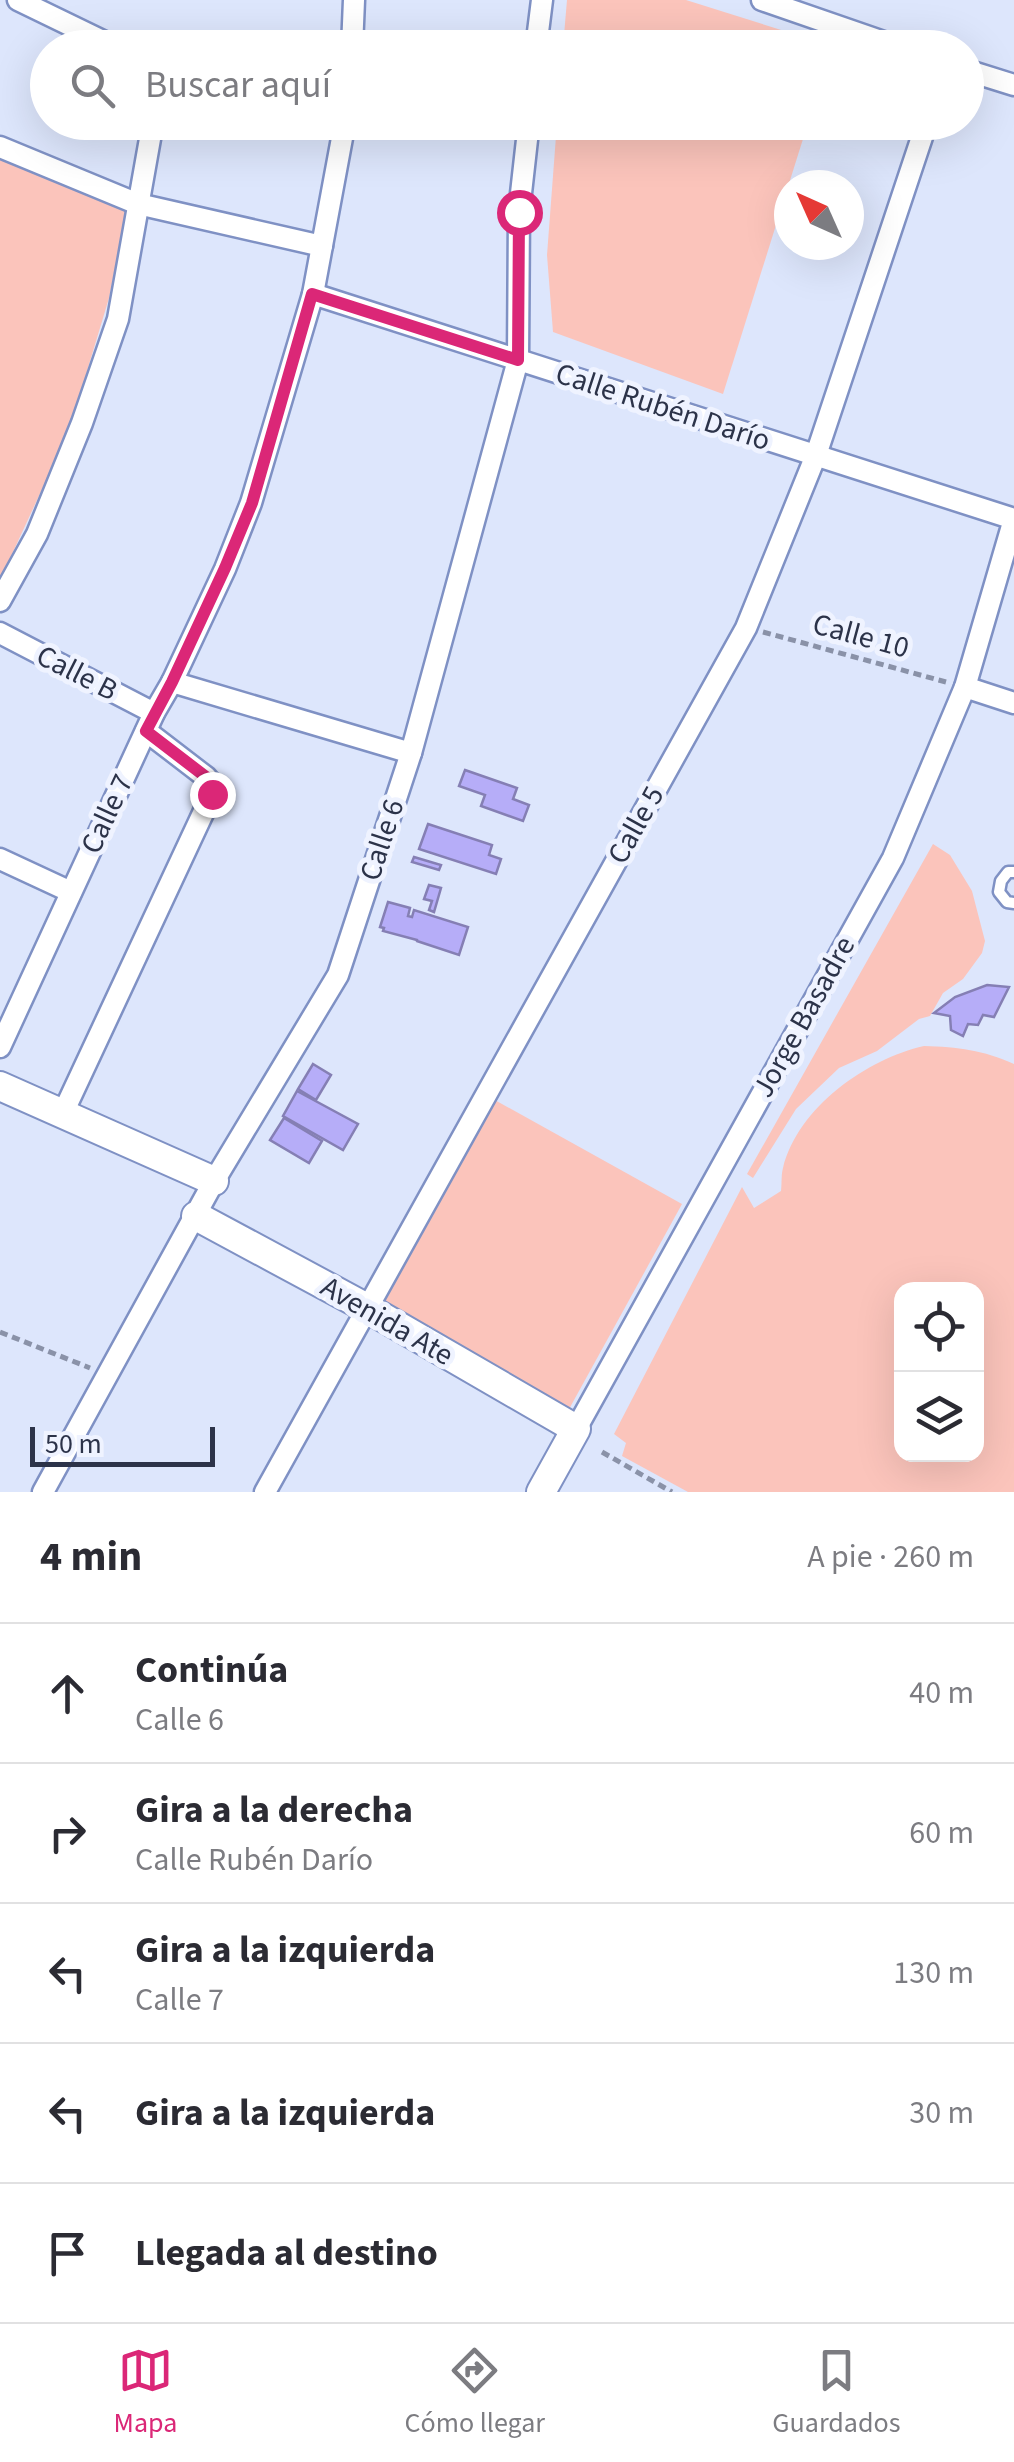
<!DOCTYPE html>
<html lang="es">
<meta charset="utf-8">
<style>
:root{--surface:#fff;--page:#f7f7f7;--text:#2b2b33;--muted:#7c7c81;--line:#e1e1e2;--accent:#db2777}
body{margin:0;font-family:"Source Sans 3",sans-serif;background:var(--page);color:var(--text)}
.controls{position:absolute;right:30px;bottom:30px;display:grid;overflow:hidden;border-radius:20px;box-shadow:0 10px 40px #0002}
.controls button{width:90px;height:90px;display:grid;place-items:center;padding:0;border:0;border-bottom:2px solid var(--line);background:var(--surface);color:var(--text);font:50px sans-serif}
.compass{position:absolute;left:774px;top:170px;width:90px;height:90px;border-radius:50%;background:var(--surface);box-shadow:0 10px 40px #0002;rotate:315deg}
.scale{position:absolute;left:30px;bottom:25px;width:185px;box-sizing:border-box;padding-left:10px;border:5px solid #2c3349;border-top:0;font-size:28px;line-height:35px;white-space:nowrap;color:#2c3349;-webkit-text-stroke:8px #eff3ff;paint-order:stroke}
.stop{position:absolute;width:30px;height:30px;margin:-22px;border:8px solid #db2777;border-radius:50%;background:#fff}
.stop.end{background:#db2777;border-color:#fff;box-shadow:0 2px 10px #0008}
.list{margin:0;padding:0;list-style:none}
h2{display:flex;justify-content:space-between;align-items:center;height:130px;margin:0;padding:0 40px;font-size:42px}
h2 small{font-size:32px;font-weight:400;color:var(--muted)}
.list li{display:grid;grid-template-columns:65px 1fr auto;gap:30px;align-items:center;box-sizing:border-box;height:140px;padding:0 40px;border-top:2px solid var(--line)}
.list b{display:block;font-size:38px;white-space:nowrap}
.list p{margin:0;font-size:32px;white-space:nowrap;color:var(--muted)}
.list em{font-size:32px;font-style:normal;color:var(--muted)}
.icon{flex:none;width:55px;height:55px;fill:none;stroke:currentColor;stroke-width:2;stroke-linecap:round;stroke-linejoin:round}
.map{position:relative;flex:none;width:1014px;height:1492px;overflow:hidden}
.search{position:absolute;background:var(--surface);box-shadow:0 10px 40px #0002;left:30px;right:30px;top:30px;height:110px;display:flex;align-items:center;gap:25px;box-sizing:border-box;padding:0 35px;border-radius:55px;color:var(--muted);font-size:38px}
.sheet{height:830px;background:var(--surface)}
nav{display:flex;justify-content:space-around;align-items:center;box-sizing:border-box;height:140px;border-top:2px solid var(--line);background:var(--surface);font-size:28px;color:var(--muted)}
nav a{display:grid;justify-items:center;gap:5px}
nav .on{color:var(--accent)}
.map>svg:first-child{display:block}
.green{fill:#fbc4bb;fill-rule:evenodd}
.building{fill:#b6adf8;stroke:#857fb4;stroke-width:2.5}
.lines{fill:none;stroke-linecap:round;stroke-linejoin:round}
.lane-casing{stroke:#7f91c4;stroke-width:15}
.street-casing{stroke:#7f91c4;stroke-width:25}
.secondary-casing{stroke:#7f91c4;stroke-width:32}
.path{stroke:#8a92a8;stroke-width:5;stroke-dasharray:8 5;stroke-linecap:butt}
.lane{stroke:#fff;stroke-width:10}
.street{stroke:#fff;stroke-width:20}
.secondary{stroke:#fff;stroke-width:28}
.route{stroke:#db2777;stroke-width:12}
.labels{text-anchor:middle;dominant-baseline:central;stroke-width:10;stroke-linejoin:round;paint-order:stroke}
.street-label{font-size:30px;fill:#2c3349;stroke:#eff3ff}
</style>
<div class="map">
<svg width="1014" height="1492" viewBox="0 0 1014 1492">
<rect width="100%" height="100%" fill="#dde6fc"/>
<g class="green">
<path d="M 567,0 L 686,0 L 832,46 L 563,47 Z"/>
<path d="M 557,123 L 808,123 L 723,394 L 553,332 L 547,255 Z"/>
<path d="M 0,155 L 127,207 L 109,298 L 69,431 L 0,580 Z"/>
<path d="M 933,844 L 950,855 L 972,891 L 985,941 L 982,953 L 963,979 L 943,993 L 930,1016 L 919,1019 L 877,1051 L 839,1068 L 796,1109 L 753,1178 L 747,1174 Z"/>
<path d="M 924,1046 C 958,1047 983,1050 1014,1064 L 1014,1492 L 688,1492 L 622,1456 L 626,1443 L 614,1434 L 742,1187 L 754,1208 L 781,1191 C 782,1183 781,1175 783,1168 C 798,1107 867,1059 924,1046 ZM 902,1290 L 976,1290 L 976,1454 L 902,1454 Z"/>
<path d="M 493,1099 L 682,1204 L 568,1411 L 384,1303 Z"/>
</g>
<g class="building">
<path d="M 465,770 L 517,788 L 513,799 L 529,805 L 523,821 L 481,806 L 485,795 L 459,786 Z"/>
<path d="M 428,824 L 492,845 L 489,855 L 501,859 L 496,874 L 419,849 Z"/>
<path d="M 414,857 L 441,865 L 439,870 L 412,862 Z"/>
<path d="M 429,885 L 441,888 L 434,912 L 429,910 L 432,901 L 424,899 Z"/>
<path d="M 388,902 L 410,908 L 408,916 L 412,917 L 414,910 L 468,927 L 459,955 L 417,941 L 417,940 L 383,931 L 384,928 L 380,927 Z"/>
<path d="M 987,985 L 1009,987 L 994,1017 L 983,1015 L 978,1025 L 968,1024 L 963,1036 L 951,1030 L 950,1016 L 934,1013 L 955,997 Z"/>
<path d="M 313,1064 L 331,1075 L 316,1100 L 298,1089 Z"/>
<path d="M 297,1091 L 358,1124 L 343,1150 L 283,1116 Z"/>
<path d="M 284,1118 L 322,1141 L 309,1163 L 270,1140 Z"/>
</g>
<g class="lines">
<defs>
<path id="lane" d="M 1014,872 L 1008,872 L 1001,881 L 999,892 L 1007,902 L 1014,903"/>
<g id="street">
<path d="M 18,0 L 117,48"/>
<path d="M 762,0 L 901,48"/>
<path d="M 352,48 L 354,0"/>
<path d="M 536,48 L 542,0"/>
<path d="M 966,70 L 1014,85"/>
<path d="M 0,147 L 138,204 L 322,246"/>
<path d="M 313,294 L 1014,519 L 965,687 L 893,858 L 576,1429"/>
<path d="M 0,601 L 37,534 L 82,423 L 118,319 L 153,122"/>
<path d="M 0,633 L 154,713"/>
<path d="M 172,682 L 411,753"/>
<path d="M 965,687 L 1014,703"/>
<path d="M 0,859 L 71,892"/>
<path d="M 0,1047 L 154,713 L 172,682 L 225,569 L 251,503 L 313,294 L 345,122"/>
<path d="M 63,1113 L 212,794 L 212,784 L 206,777 L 146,731"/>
<path d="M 43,1492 L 214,1181 L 338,975 L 411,753 L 518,360 L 519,211 L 529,122"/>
<path d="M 265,1492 L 746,628 L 816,455 L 927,122"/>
</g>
<g id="secondary">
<path d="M 0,1086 L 214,1181"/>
<path d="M 196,1216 L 367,1308 L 576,1429 L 541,1492"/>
</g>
</defs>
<use href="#lane" class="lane-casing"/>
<use href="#street" class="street-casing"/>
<use href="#secondary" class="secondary-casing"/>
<g class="path">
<path d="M 763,632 L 946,682"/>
<path d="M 0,1332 L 90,1368"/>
<path d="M 602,1452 L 672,1492"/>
</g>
<use href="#lane" class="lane"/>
<use href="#street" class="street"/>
<use href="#secondary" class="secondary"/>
</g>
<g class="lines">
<path class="route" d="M 212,794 L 212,784 L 206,777 L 146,731 L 172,682 L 225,568 L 252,503 L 312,294 L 518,360 L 519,212"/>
</g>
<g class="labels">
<g class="street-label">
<text transform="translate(663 407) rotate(18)">Calle Rubén Darío</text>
<text transform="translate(861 636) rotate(15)">Calle 10</text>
<text transform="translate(77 673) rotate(27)">Calle B</text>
<text transform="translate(107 814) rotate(-65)">Calle 7</text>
<text transform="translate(636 825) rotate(-61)">Calle 5</text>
<text transform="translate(382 840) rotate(-72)">Calle 6</text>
<text transform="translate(804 1017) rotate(-61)">Jorge Basadre</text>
<text transform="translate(387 1321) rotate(30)">Avenida Ate</text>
</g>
</g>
</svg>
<div class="controls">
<button><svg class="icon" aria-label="locate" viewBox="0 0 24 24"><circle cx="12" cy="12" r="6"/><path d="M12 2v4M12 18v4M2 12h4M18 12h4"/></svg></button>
<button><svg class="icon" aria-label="layers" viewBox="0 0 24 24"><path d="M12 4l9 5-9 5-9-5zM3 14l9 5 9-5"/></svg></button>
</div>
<svg class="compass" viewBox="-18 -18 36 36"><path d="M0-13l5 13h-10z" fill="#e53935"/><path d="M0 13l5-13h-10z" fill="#7c7c81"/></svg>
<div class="scale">50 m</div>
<div class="stop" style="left:519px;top:212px"></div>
<div class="stop end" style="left:212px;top:794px"></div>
<div class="search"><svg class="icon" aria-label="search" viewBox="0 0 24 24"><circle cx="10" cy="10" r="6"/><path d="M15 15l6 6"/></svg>Buscar aquí</div>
</div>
<section class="sheet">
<h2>4 min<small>A pie · 260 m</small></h2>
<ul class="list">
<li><svg class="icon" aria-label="ahead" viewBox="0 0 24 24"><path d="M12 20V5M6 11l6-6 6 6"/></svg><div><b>Continúa</b><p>Calle 6</p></div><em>40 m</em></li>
<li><svg class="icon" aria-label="right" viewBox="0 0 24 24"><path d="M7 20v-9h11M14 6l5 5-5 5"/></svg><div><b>Gira a la derecha</b><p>Calle Rubén Darío</p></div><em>60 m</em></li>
<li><svg class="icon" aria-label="left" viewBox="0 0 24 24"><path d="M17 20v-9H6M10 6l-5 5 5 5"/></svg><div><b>Gira a la izquierda</b><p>Calle 7</p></div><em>130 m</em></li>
<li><svg class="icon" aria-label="left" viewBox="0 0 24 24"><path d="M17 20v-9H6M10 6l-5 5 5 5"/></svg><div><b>Gira a la izquierda</b></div><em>30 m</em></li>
<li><svg class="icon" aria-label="arrive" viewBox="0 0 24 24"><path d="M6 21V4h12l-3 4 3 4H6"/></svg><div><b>Llegada al destino</b></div></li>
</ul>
</section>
<nav>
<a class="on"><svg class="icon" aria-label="map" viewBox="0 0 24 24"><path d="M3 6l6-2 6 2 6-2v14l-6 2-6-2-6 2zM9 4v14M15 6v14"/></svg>Mapa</a>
<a><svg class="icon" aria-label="directions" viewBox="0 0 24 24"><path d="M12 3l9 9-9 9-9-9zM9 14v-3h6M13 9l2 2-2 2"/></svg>Cómo llegar</a>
<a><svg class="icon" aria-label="saved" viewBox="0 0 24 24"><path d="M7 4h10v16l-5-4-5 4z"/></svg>Guardados</a>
</nav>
